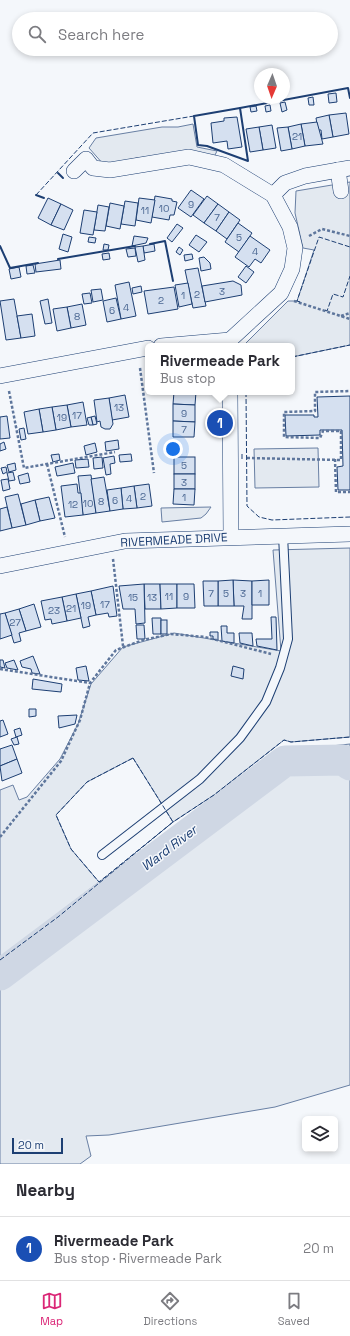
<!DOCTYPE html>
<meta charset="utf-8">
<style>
:root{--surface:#fff;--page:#f7f7f7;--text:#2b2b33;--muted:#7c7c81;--line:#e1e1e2;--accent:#db2777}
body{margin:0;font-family:"Space Grotesk",sans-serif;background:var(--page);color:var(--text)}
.controls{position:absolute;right:12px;bottom:12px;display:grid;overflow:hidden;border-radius:6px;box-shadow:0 2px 6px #0003}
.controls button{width:36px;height:36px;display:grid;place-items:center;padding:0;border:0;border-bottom:1px solid var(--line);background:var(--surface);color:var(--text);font:20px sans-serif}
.compass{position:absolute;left:254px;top:68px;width:36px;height:36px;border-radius:50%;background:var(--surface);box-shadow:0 2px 6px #0003;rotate:182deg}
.scale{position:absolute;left:12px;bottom:10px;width:51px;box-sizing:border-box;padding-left:4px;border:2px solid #1d3f73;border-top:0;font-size:11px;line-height:14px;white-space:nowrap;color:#1d3f73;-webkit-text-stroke:3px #f4f7fb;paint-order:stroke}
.you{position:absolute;left:173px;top:449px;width:14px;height:14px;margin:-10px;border:3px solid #fff;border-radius:50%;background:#1a73e8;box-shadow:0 0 0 6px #1a73e833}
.badge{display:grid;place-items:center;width:26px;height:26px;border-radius:50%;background:var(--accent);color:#fff;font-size:13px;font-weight:700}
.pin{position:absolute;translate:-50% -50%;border:2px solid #fff;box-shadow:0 1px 4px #0006}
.popup{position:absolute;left:145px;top:343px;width:150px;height:52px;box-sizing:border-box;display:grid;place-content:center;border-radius:6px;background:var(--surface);filter:drop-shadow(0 1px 3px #0005);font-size:13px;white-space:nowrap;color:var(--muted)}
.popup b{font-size:15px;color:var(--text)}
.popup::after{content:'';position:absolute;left:50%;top:100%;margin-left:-8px;border:8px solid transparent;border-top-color:var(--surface)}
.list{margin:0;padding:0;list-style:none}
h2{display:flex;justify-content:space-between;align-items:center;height:52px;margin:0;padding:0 16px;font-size:17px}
h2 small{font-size:13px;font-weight:400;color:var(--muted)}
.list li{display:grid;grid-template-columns:26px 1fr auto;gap:12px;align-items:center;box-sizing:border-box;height:64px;padding:0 16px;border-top:1px solid var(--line)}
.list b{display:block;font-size:15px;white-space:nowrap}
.list p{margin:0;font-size:13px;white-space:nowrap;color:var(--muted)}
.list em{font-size:13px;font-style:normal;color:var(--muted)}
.icon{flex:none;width:22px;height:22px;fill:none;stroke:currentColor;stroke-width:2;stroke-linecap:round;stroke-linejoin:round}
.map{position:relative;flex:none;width:350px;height:1164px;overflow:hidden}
.search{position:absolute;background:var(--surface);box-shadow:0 2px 6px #0003;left:12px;right:12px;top:12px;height:44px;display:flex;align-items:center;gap:10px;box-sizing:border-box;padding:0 14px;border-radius:22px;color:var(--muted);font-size:15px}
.sheet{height:116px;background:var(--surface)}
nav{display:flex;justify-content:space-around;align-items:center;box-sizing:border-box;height:56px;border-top:1px solid var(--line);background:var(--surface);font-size:11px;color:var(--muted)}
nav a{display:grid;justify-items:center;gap:2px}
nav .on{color:var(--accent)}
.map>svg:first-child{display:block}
.green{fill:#e3e9f0;stroke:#687fa3}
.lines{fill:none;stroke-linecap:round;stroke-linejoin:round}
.river{stroke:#cfd7e4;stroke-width:31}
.building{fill:#d5e0f0;stroke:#1d3f73}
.service-casing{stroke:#1d3f73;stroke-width:10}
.minor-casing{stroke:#1d3f73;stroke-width:16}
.path{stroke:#5e769c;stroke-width:2.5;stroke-dasharray:3 2;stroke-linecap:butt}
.service{stroke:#f4f7fb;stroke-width:8}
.minor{stroke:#f4f7fb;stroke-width:15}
.fence{stroke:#1d3f73;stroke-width:1;stroke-dasharray:5 2;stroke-linecap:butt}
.wall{stroke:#1d3f73;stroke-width:2}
.labels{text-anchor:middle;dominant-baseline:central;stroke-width:3;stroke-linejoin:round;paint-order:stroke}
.number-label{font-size:10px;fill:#4b6792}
.street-label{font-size:12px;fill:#1d3f73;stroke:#f4f7fb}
.water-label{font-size:13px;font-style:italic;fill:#1d3f73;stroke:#f4f7fb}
</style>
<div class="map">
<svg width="350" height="1164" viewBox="0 0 350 1164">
<rect width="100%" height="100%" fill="#f4f7fb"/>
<g class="green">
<path d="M 193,124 L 197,147 L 217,151 L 214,157 L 181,153 L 137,158 L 104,165 L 89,148 L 96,138 L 162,127 L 178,127 Z"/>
<path d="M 350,182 L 350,345 L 292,357 L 292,346 L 243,346 L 288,301 L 297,301 L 314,250 L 303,248 L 295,213 L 296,191 Z"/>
<path d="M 318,448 L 319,487 L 255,488 L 254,449 Z"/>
<path d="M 211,507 L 206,514 L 201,518 L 162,522 L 161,508 Z"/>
<path d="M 350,548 L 350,737 L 291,742 L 284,740 L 214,795 L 173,822 L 133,758 L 87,782 L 56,815 L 71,849 L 99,882 L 0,958 L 0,790 L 13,785 L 19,800 L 27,797 L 60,759 L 78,724 L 91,684 L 123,647 L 174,633 L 281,651 L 273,550 Z"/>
<path d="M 350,744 L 350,1085 L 275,1107 L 109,1135 L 86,1136 L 91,1156 L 80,1164 L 0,1164 L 0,981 L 282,769 L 293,764 L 294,750 Z"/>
</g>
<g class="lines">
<path class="river" d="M 0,975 L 285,761 L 343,760 L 350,765"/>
</g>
<g class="building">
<path d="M 336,93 L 337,102 L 329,103 L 328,94 Z"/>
<path d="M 313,97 L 314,105 L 309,105 L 308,98 Z"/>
<path d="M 285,102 L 287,110 L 282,112 L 280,103 Z"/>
<path d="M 270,105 L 271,111 L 266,112 L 265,106 Z"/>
<path d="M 256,106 L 257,111 L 251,112 L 250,107 Z"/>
<path d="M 346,113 L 349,134 L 333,137 L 329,115 Z"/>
<path d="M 329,115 L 333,137 L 322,139 L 321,130 L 318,130 L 316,118 Z"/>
<path d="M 237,117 L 242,147 L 228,149 L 227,141 L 213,143 L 211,123 L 224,121 L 224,118 Z"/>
<path d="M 317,122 L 323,144 L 305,146 L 301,124 Z"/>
<path d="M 301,124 L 305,146 L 292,149 L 288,127 Z"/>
<path d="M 272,125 L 276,148 L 263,150 L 259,127 Z"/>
<path d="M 259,127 L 263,150 L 250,152 L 246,129 Z"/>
<path d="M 288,127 L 292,149 L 281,151 L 277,128 Z"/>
<path d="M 191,190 L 204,199 L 191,217 L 178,208 Z"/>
<path d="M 155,196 L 172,199 L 172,201 L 177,202 L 174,215 L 170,215 L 169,220 L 152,217 Z"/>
<path d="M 207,196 L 218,204 L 204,223 L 193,215 Z"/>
<path d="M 48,198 L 61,204 L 51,225 L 38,218 Z"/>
<path d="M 139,198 L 155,200 L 151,223 L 136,220 Z"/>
<path d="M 125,201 L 138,203 L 135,226 L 121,224 Z"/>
<path d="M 110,203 L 124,206 L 120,229 L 106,226 Z"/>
<path d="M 61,204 L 73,210 L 64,230 L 51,225 Z"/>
<path d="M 218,204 L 229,212 L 216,231 L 204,223 Z"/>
<path d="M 98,205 L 109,207 L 105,231 L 94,230 Z"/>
<path d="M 84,210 L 97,212 L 93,235 L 80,233 Z"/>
<path d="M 229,212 L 240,220 L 227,239 L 216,231 Z"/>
<path d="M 238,223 L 252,233 L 239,252 L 225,242 Z"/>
<path d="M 177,224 L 183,228 L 172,242 L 167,238 Z"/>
<path d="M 63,234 L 72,237 L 68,252 L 59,249 Z"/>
<path d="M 196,235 L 207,242 L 199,252 L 189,245 Z"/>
<path d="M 134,236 L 148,238 L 146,243 L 132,246 Z"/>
<path d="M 250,236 L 270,250 L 261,263 L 255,259 L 249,267 L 235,257 Z"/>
<path d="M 89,237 L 96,238 L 95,243 L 88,242 Z"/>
<path d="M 104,244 L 109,245 L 108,250 L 103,250 Z"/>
<path d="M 154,244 L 155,251 L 144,253 L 143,246 Z"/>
<path d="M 143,246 L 145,260 L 138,262 L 135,247 Z"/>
<path d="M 179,247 L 183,250 L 180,255 L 176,252 Z"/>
<path d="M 135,248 L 136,256 L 128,257 L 126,249 Z"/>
<path d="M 109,253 L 110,259 L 103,260 L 102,254 Z"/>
<path d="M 192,254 L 193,259 L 185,261 L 184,255 Z"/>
<path d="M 204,257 L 210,263 L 211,269 L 201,271 L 199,258 Z"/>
<path d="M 60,260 L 61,269 L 36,272 L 35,264 Z"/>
<path d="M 33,265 L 35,273 L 27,274 L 26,266 Z"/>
<path d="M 246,266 L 254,272 L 246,283 L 238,277 Z"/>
<path d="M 19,267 L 21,277 L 11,279 L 9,269 Z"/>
<path d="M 198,268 L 206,306 L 193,308 L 185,270 Z"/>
<path d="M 233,281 L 241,285 L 242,295 L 205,302 L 202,286 Z"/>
<path d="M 129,282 L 136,316 L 121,319 L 115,285 Z"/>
<path d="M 188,283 L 192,304 L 179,307 L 175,285 Z"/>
<path d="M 141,286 L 142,292 L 133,294 L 132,288 Z"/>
<path d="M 174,287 L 178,309 L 148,314 L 144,291 Z"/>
<path d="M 101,289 L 103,300 L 93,302 L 91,290 Z"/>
<path d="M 90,293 L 92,303 L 84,304 L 82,294 Z"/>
<path d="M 116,298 L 121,319 L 107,322 L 103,301 Z"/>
<path d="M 14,299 L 21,338 L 6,340 L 0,301 Z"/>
<path d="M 48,299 L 52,323 L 45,324 L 40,301 Z"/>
<path d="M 82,304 L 86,325 L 71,328 L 67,307 Z"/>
<path d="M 67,307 L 71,328 L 57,331 L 53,309 Z"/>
<path d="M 32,314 L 35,336 L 21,338 L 17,316 Z"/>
<path d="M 174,392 L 196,392 L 195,405 L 173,404 Z"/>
<path d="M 125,395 L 129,417 L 112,420 L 109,398 Z"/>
<path d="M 350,396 L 350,490 L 338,490 L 337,467 L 343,466 L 342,430 L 320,430 L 320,435 L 286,436 L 285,415 L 314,415 L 314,417 L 318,417 L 317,397 Z"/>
<path d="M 109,398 L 113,424 L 110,429 L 105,429 L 101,427 L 100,421 L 97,422 L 94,400 Z"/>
<path d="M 83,402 L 87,425 L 71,427 L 67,405 Z"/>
<path d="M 173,404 L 195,405 L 195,422 L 173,421 Z"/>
<path d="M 67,405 L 71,427 L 56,430 L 52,407 Z"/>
<path d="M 52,407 L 56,430 L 43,432 L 39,409 Z"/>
<path d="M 39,409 L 43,432 L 28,434 L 24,412 Z"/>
<path d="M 7,416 L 10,438 L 0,439 L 0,417 Z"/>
<path d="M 95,416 L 97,424 L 93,425 L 91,417 Z"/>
<path d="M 91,417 L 93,425 L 89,425 L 87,418 Z"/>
<path d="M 173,421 L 195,422 L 194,437 L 173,437 Z"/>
<path d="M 24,428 L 26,439 L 21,440 L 19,429 Z"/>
<path d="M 118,440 L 119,449 L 106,451 L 105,442 Z"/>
<path d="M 4,442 L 6,449 L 0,451 L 0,444 Z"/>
<path d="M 95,443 L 97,452 L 86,455 L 84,446 Z"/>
<path d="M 59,454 L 60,460 L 53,462 L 51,455 Z"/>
<path d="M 131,454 L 132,461 L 120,462 L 119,455 Z"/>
<path d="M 114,456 L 115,463 L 110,464 L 111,474 L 106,475 L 103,458 Z"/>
<path d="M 102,457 L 103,468 L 94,469 L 93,458 Z"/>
<rect x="174" y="457" width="21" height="17"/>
<path d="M 88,459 L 89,467 L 76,468 L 75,460 Z"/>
<path d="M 15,463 L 16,470 L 9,472 L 7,465 Z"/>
<path d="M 73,463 L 75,473 L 57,476 L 55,467 Z"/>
<path d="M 6,467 L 7,472 L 3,474 L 1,468 Z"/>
<path d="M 13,472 L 15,480 L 9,481 L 7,473 Z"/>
<path d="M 28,473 L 30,482 L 20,484 L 18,476 Z"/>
<rect x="174" y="474" width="21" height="15"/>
<path d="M 91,475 L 96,513 L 83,515 L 78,476 Z"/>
<path d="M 104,477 L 110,511 L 96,513 L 91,479 Z"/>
<path d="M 8,479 L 10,489 L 3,491 L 1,480 Z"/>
<path d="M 77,484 L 78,493 L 81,493 L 83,515 L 65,517 L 61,486 Z"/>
<path d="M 149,484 L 152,506 L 137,508 L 134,486 Z"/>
<path d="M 134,486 L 137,508 L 123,509 L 121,488 Z"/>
<path d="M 121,488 L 123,509 L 110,511 L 107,490 Z"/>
<path d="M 174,489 L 195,489 L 194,505 L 173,504 Z"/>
<path d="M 18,494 L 26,525 L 12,528 L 5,497 Z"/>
<path d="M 49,497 L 55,518 L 40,521 L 35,500 Z"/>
<path d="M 35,500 L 40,521 L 26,525 L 21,504 Z"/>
<path d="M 7,507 L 12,528 L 0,531 L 0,509 Z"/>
<path d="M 233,580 L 252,581 L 252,619 L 242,619 L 244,606 L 234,606 Z"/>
<path d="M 233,580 L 234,606 L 218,606 L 218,581 Z"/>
<path d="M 269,580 L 269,605 L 252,605 L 252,581 Z"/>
<path d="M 203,581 L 218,581 L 218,606 L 204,606 Z"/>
<path d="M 144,584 L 160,584 L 161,609 L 145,609 Z"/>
<path d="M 144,584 L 145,623 L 136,624 L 135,609 L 123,609 L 119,586 Z"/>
<path d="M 160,584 L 177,584 L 177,608 L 161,609 Z"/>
<path d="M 177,584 L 194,584 L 195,608 L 177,608 Z"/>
<path d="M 113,586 L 117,616 L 109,617 L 108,613 L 96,615 L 91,591 Z"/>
<path d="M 91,591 L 96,615 L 88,617 L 90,626 L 83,628 L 76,594 Z"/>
<path d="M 76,594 L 81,618 L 67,621 L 62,597 Z"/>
<path d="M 62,597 L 67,621 L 52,624 L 51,619 L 45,620 L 41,601 Z"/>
<path d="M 34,604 L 41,627 L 26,631 L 19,609 Z"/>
<path d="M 19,609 L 26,631 L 19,633 L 21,641 L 14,643 L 5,613 Z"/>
<path d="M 5,613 L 12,635 L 0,639 L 0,614 Z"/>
<path d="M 271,617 L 276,617 L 277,650 L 257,646 L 256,639 L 272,639 Z"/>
<path d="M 152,618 L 161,618 L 161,634 L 153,634 Z"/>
<rect x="161" y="620" width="6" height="14"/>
<path d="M 136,625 L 144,625 L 145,639 L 137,639 Z"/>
<path d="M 221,626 L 227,626 L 227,633 L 234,633 L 234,643 L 222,641 Z"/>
<path d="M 210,632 L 218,632 L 218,640 L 213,639 L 213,636 L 210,636 Z"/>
<path d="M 239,633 L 252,633 L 253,646 L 240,643 Z"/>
<path d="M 33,656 L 40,674 L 32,673 L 31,669 L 22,667 L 20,661 Z"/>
<path d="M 0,660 L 3,660 L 5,668 L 0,667 Z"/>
<path d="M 14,660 L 18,670 L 7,668 L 5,663 Z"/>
<path d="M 86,666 L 89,681 L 78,680 L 76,668 Z"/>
<path d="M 233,666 L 244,669 L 243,679 L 231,676 Z"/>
<path d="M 33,679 L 62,684 L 61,692 L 32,689 Z"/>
<path d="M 29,709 L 36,709 L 36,716 L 29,717 Z"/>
<path d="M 77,715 L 75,724 L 59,728 L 58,716 Z"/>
<path d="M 3,720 L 8,734 L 0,737 L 0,721 Z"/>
<path d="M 20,728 L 22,735 L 16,737 L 14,730 Z"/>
<path d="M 17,737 L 19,744 L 14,745 L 11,739 Z"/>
<path d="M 12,745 L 17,759 L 0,766 L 0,749 Z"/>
<path d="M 17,759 L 22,773 L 2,781 L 0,766 Z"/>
</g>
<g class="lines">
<defs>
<path id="service" d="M 102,855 L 200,779 L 240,738 L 266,702 L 280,668 L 288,639 L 283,535"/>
<g id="minor">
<path d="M 338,170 L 341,191"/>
<path d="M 74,171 L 86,159 L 93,168 L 110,170 L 189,157 L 224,165 L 273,195 L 290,227 L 295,248 L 292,269 L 281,293 L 230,340"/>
<path d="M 273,195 L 285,183 L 305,176 L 350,168"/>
<path d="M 161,346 L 230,340 L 230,346"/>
<path d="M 0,376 L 148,348"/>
<path d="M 230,392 L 231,537"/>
<path d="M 0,566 L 125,541 L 350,534"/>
</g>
</defs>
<use href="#service" class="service-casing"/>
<use href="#minor" class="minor-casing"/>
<g class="path">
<path d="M 309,236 L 322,229 L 350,236"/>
<path d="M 294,301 L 350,319"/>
<path d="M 341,316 L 350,313"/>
<path d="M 140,368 L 154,473"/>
<path d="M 9,391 L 24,468 L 115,452"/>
<path d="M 247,458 L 341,460 L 341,431 L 323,431 L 320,438 L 284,437 L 284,412 L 315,411 L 315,392 L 350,391"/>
<path d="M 335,459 L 336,492 L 350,492"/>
<path d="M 47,464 L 65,537"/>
<path d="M 113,559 L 123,646"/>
<path d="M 0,669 L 90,683"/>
<path d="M 0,837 L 61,761 L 80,720 L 90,683 L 116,650 L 143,640 L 171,634 L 205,637 L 271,654"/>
</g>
<use href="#service" class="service"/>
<use href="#minor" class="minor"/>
<g class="fence">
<path d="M 36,195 L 93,133 L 194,116"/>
<path d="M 300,302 L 297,301 L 319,237 L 350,247"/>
<path d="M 325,310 L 327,311 L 333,294 L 343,297 L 350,276"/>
<path d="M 292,357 L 350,345"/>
<path d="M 246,392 L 247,506 L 259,517 L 272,520 L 350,517"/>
<path d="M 242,459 L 242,452"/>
<path d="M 133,758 L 173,822 L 99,882 L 71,849 L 56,815 L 87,782 Z"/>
<path d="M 0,960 L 58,917 L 173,822 L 214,795 L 284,740 L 291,742 L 350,737"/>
</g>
<g class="wall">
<path d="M 240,108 L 248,161 L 207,146 L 198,145 L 194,116 Z"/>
<path d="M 240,108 L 348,88 L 350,98"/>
<path d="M 58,173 L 63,178"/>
<path d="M 36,195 L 44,198"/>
<path d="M 150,244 L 165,241 L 173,281"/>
<path d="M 0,246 L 10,268 L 38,263"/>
<path d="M 58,259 L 135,246"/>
</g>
</g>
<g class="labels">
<g class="number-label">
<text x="297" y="136">21</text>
<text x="191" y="204">9</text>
<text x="164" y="208">10</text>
<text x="145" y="210">11</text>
<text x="217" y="217">7</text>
<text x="239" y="237">5</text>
<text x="255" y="251">4</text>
<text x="222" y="291">3</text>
<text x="197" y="294">2</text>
<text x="183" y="295">1</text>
<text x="161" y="300">2</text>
<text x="126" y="307">4</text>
<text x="112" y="310">6</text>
<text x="77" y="316">8</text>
<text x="119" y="407">13</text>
<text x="184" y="413">9</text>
<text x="77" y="415">17</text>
<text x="62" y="417">19</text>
<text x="184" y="429">7</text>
<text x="184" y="465">5</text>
<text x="184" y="482">3</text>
<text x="143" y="496">2</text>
<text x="184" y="497">1</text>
<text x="129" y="498">4</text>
<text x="115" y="500">6</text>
<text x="101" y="501">8</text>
<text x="88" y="503">10</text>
<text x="73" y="504">12</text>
<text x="211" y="593">7</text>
<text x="226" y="593">5</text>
<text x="243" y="593">3</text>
<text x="260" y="593">1</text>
<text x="169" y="596">11</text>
<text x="186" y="596">9</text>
<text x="133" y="597">15</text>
<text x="152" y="597">13</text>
<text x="105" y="604">17</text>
<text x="86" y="605">19</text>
<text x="71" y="608">21</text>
<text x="54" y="610">23</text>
<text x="15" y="622">27</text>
</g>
<g class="street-label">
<text transform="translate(174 540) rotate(-3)">RIVERMEADE DRIVE</text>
</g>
<g class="water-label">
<text transform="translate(169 848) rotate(-37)">Ward River</text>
</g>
</g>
</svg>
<div class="controls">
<button><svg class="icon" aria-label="layers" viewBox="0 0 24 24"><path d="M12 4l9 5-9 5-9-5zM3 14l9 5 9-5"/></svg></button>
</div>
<svg class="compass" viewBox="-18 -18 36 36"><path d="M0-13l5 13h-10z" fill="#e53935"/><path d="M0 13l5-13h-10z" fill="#7c7c81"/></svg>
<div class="scale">20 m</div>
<div class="you"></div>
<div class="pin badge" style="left:220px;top:423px;background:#1a4fb4">1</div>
<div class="popup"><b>Rivermeade Park</b>Bus stop</div>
<div class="search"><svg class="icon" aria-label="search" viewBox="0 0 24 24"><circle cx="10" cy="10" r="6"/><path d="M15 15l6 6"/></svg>Search here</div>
</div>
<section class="sheet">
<h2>Nearby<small></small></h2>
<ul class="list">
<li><span class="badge" style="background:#1a4fb4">1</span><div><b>Rivermeade Park</b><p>Bus stop · Rivermeade Park</p></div><em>20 m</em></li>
</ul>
</section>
<nav>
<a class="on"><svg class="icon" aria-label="map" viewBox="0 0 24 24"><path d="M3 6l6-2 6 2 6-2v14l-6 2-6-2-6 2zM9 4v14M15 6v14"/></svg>Map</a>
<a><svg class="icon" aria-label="directions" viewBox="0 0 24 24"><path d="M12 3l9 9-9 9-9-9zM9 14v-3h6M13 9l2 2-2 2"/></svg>Directions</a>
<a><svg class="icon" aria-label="saved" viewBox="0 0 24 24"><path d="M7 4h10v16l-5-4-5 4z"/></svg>Saved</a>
</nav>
